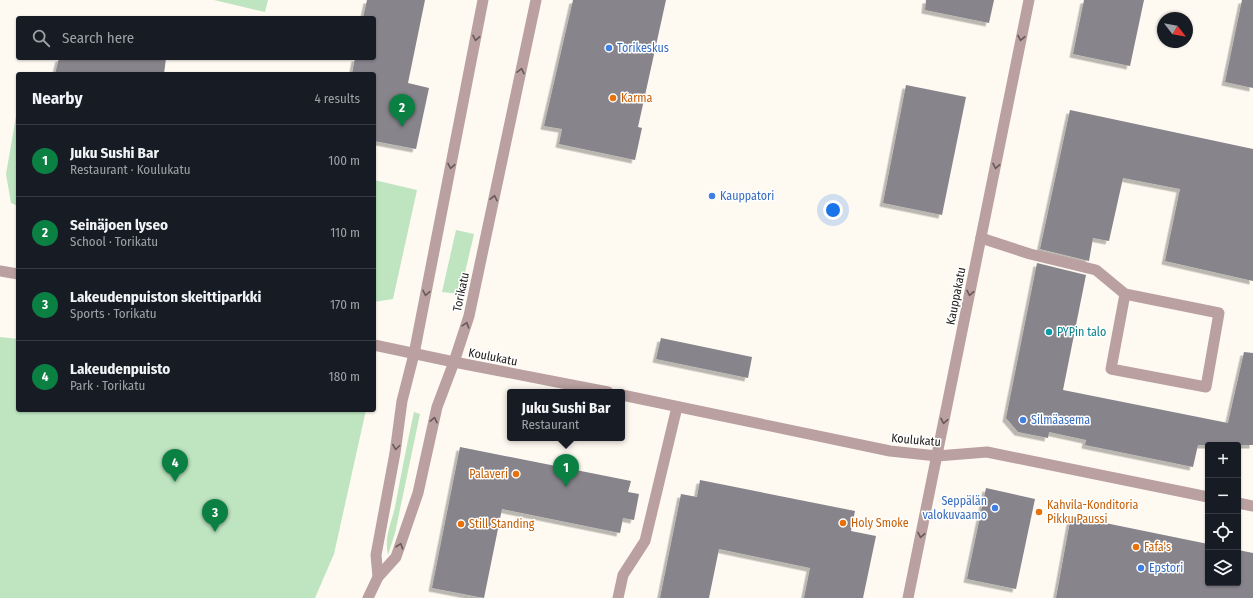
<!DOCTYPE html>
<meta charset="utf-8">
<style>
:root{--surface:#171b24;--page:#20242c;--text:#f1f3f6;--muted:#9ea1a6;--line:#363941;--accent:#0b8043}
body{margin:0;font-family:"Fira Sans Condensed",sans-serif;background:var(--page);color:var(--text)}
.controls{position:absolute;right:12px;bottom:12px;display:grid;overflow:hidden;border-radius:4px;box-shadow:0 1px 3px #0004}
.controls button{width:36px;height:36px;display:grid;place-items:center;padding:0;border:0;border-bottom:1px solid var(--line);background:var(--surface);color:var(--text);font:20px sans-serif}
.compass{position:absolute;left:1157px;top:12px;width:36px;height:36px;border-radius:50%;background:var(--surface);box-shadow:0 1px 3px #0004;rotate:121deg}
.you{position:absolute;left:833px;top:210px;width:14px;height:14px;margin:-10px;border:3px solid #fff;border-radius:50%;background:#1a73e8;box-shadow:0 0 0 6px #1a73e833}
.badge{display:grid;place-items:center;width:26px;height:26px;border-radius:50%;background:var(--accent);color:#fff;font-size:13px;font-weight:700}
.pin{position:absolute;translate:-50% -33px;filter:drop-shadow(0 1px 2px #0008)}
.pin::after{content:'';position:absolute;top:21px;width:14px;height:12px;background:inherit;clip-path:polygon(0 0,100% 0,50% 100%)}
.popup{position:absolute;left:507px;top:389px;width:118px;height:52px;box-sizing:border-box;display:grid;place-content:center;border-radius:4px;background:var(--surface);filter:drop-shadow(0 1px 3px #0005);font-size:13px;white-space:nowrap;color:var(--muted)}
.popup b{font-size:15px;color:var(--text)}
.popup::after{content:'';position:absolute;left:50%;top:100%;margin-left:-8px;border:8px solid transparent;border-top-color:var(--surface)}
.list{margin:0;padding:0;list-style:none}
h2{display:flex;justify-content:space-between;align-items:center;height:52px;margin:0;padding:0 16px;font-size:17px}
h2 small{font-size:13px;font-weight:400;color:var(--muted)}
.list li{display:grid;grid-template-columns:26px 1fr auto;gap:12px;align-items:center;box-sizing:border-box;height:72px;padding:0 16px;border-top:1px solid var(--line)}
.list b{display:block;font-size:15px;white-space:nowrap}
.list p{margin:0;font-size:13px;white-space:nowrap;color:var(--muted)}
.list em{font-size:13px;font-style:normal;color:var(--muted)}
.icon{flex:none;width:22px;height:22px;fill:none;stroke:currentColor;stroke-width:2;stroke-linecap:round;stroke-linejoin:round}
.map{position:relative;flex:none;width:1253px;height:598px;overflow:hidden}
.search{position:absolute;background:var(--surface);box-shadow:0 1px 3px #0004;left:16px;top:16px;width:360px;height:44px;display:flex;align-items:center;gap:10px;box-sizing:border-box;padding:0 14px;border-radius:4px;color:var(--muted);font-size:15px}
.panel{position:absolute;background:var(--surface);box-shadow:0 1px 3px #0004;left:16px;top:72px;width:360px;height:340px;border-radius:4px}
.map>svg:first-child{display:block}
.green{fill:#bee5c0}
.building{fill:#87848b;filter:url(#shadow)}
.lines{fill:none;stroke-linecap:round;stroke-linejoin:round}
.service{stroke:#baa0a0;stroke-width:11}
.pedestrian{stroke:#baa0a0;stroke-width:11}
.minor{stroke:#baa0a0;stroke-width:11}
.tertiary{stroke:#baa0a0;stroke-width:11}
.oneway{stroke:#675a59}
.shop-dot{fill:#3f7fe0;stroke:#fff;stroke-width:1.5}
.food-dot{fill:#e8710a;stroke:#fff;stroke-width:1.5}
.culture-dot{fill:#0f9aa8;stroke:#fff;stroke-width:1.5}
.labels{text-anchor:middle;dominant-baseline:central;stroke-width:3;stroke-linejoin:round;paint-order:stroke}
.shop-label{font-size:12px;fill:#366cbe;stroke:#fff;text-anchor:start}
.food-label{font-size:12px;fill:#c56008;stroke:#fff;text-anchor:start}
.street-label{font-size:12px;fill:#23211f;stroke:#fff}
.culture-label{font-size:12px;fill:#0d838f;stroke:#fff;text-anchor:start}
</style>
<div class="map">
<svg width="1253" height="598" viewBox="0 0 1253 598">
<defs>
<filter id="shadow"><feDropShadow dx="-3.5" dy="3.5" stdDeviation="0" flood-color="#0004"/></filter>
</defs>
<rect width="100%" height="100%" fill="#fef9f1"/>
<g class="green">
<path d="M 214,0 L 268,0 L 265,12 Z"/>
<path d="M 18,105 L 18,206 L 11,203 L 6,174 Z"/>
<path d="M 374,180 L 417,190 L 393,299 L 374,302 Z"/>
<path d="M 456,230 L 474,234 L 460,294 L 442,292 Z"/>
<path d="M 0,337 L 18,339 L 18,410 L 366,410 L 334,554 L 315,598 L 0,598 Z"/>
<path d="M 414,412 L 420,414 L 395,533 L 388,555 C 384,538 391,524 395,507 C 401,475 407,443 414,412 Z"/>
</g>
<g class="building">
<path d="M 367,0 L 425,0 L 408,83 L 429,88 L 416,149 L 374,141 L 374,74 L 352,74 L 355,58 L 374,58 L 374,18 L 363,18 Z"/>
<path d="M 573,0 L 666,0 L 638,127 L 642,128 L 635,160 L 559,144 L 562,129 L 544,126 Z"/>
<path d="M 926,0 L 994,0 L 989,23 L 925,10 Z"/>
<path d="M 1084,0 L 1144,0 L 1130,66 L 1073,54 Z"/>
<path d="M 1242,0 L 1253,0 L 1253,88 L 1225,82 Z"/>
<path d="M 59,58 L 166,58 L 164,74 L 55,74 Z"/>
<path d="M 906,85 L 966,97 L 942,215 L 883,203 Z"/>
<path d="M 1070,110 L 1253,149 L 1253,281 L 1165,261 L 1180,189 L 1123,178 L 1109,241 L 1093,238 L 1089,261 L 1040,249 Z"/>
<path d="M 1037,263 L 1086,275 L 1063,390 L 1228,423 L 1244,352 L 1253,353 L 1253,445 L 1198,445 L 1193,467 L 1085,445 L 1086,440 L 1049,432 L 1048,438 L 1018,432 L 1006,418 Z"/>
<path d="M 661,338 L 752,357 L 748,378 L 656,359 Z"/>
<path d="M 460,447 L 631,481 L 628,492 L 639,494 L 634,520 L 623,518 L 620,533 L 502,509 L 484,598 L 432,588 Z"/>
<path d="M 700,480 L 855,511 L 851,531 L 876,536 L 863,598 L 804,598 L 810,568 L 719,549 L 709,598 L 660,598 L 681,494 L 697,497 Z"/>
<path d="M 986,488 L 1035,499 L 1016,589 L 967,579 Z"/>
<path d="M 1071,516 L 1208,544 L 1208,583 L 1238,583 L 1238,550 L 1253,553 L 1253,598 L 1056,598 Z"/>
</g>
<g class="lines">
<g class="service">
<path d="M 981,238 L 1030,254 L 1096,270 L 1125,294 L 1111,369 L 1206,387 L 1219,313 L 1125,294"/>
<path d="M 618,598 L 623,575 L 645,541 L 677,407"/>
</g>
<g class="pedestrian">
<path d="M 937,456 L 987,452 L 1208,497"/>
<path d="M 1238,503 L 1253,506"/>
</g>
<g class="minor">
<path d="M 454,362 L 608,392"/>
<path d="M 622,395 L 890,451 L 937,456"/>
<path d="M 908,598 L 1029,0"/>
</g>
<g class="tertiary">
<path d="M 0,271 L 18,274"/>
<path d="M 374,345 L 454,362"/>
<path d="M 378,577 L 376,555 L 395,453 L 402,401 L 414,354 L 483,0"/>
<path d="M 368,598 L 378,577 L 396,557 L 418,493 L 437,407 L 454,362 L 469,316 L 536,0"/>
</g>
</g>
<defs><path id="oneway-chevron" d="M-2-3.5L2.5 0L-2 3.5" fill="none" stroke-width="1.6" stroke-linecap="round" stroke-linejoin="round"/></defs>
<g class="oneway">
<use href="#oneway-chevron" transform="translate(476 38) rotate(101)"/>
<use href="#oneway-chevron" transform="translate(1021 38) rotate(101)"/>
<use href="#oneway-chevron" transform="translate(521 71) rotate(-78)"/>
<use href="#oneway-chevron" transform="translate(451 166) rotate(101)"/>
<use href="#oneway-chevron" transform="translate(996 166) rotate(101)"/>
<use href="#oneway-chevron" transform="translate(494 198) rotate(-78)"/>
<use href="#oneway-chevron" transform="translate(426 293) rotate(101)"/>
<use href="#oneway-chevron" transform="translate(970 293) rotate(101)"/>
<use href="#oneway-chevron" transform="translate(466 325) rotate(-72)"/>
<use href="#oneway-chevron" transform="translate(434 420) rotate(-78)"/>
<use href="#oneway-chevron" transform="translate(944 421) rotate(101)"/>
<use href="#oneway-chevron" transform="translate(396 447) rotate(98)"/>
<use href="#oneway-chevron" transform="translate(921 535) rotate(101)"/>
<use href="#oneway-chevron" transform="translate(400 546) rotate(-71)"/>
</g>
<g class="shop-dot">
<circle cx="609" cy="48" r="4"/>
<circle cx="712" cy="196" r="4"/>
<circle cx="1023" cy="420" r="4"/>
<circle cx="995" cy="508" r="4"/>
<circle cx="1141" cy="568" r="4"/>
</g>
<g class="food-dot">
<circle cx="613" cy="98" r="4"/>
<circle cx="516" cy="474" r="4"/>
<circle cx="1039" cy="512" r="4"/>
<circle cx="843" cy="523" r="4"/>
<circle cx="461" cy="524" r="4"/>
<circle cx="1136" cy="547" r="4"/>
</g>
<circle class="culture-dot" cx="1049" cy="332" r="4"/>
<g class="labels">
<g class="shop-label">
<text x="617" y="48">Torikeskus</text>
<text x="720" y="196">Kauppatori</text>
<text x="1031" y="420">Silmäasema</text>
<text x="987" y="501" text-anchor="end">Seppälän<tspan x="987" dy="14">valokuvaamo</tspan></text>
<text x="1149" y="568">Epstori</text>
</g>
<g class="food-label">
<text x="621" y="98">Karma</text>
<text x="508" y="474" text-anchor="end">Palaveri</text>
<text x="1047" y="505">Kahvila-Konditoria<tspan x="1047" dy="14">Pikku Paussi</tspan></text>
<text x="851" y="523">Holy Smoke</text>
<text x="469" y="524">Still Standing</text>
<text x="1144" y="547">Fafa's</text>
</g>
<g class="street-label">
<text transform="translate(461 292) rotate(-78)">Torikatu</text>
<text transform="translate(956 296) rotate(-79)">Kauppakatu</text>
<text transform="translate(493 357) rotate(11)">Koulukatu</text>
<text transform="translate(916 440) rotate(5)">Koulukatu</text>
</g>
<g class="culture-label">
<text x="1057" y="332">PYPin talo</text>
</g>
</g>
</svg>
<div class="controls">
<button>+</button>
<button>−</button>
<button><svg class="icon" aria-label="locate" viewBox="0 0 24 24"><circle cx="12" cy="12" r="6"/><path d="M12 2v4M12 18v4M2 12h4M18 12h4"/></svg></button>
<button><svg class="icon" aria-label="layers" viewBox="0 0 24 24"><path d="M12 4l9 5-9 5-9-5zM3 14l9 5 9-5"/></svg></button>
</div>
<svg class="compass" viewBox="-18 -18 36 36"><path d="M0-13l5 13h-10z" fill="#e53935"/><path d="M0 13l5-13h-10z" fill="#9ea1a6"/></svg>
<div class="you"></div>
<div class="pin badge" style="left:566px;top:487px">1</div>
<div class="popup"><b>Juku Sushi Bar</b>Restaurant</div>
<div class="pin badge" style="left:402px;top:127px">2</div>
<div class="pin badge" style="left:215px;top:532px">3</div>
<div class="pin badge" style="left:175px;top:482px">4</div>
<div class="search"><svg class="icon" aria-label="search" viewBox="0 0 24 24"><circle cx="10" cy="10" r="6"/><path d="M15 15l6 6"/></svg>Search here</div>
<section class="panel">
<h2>Nearby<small>4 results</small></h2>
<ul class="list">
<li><span class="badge">1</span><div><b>Juku Sushi Bar</b><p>Restaurant · Koulukatu</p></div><em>100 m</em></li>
<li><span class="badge">2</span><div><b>Seinäjoen lyseo</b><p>School · Torikatu</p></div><em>110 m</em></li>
<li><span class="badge">3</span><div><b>Lakeudenpuiston skeittiparkki</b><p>Sports · Torikatu</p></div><em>170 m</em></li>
<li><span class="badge">4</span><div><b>Lakeudenpuisto</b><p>Park · Torikatu</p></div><em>180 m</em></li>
</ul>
</section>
</div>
